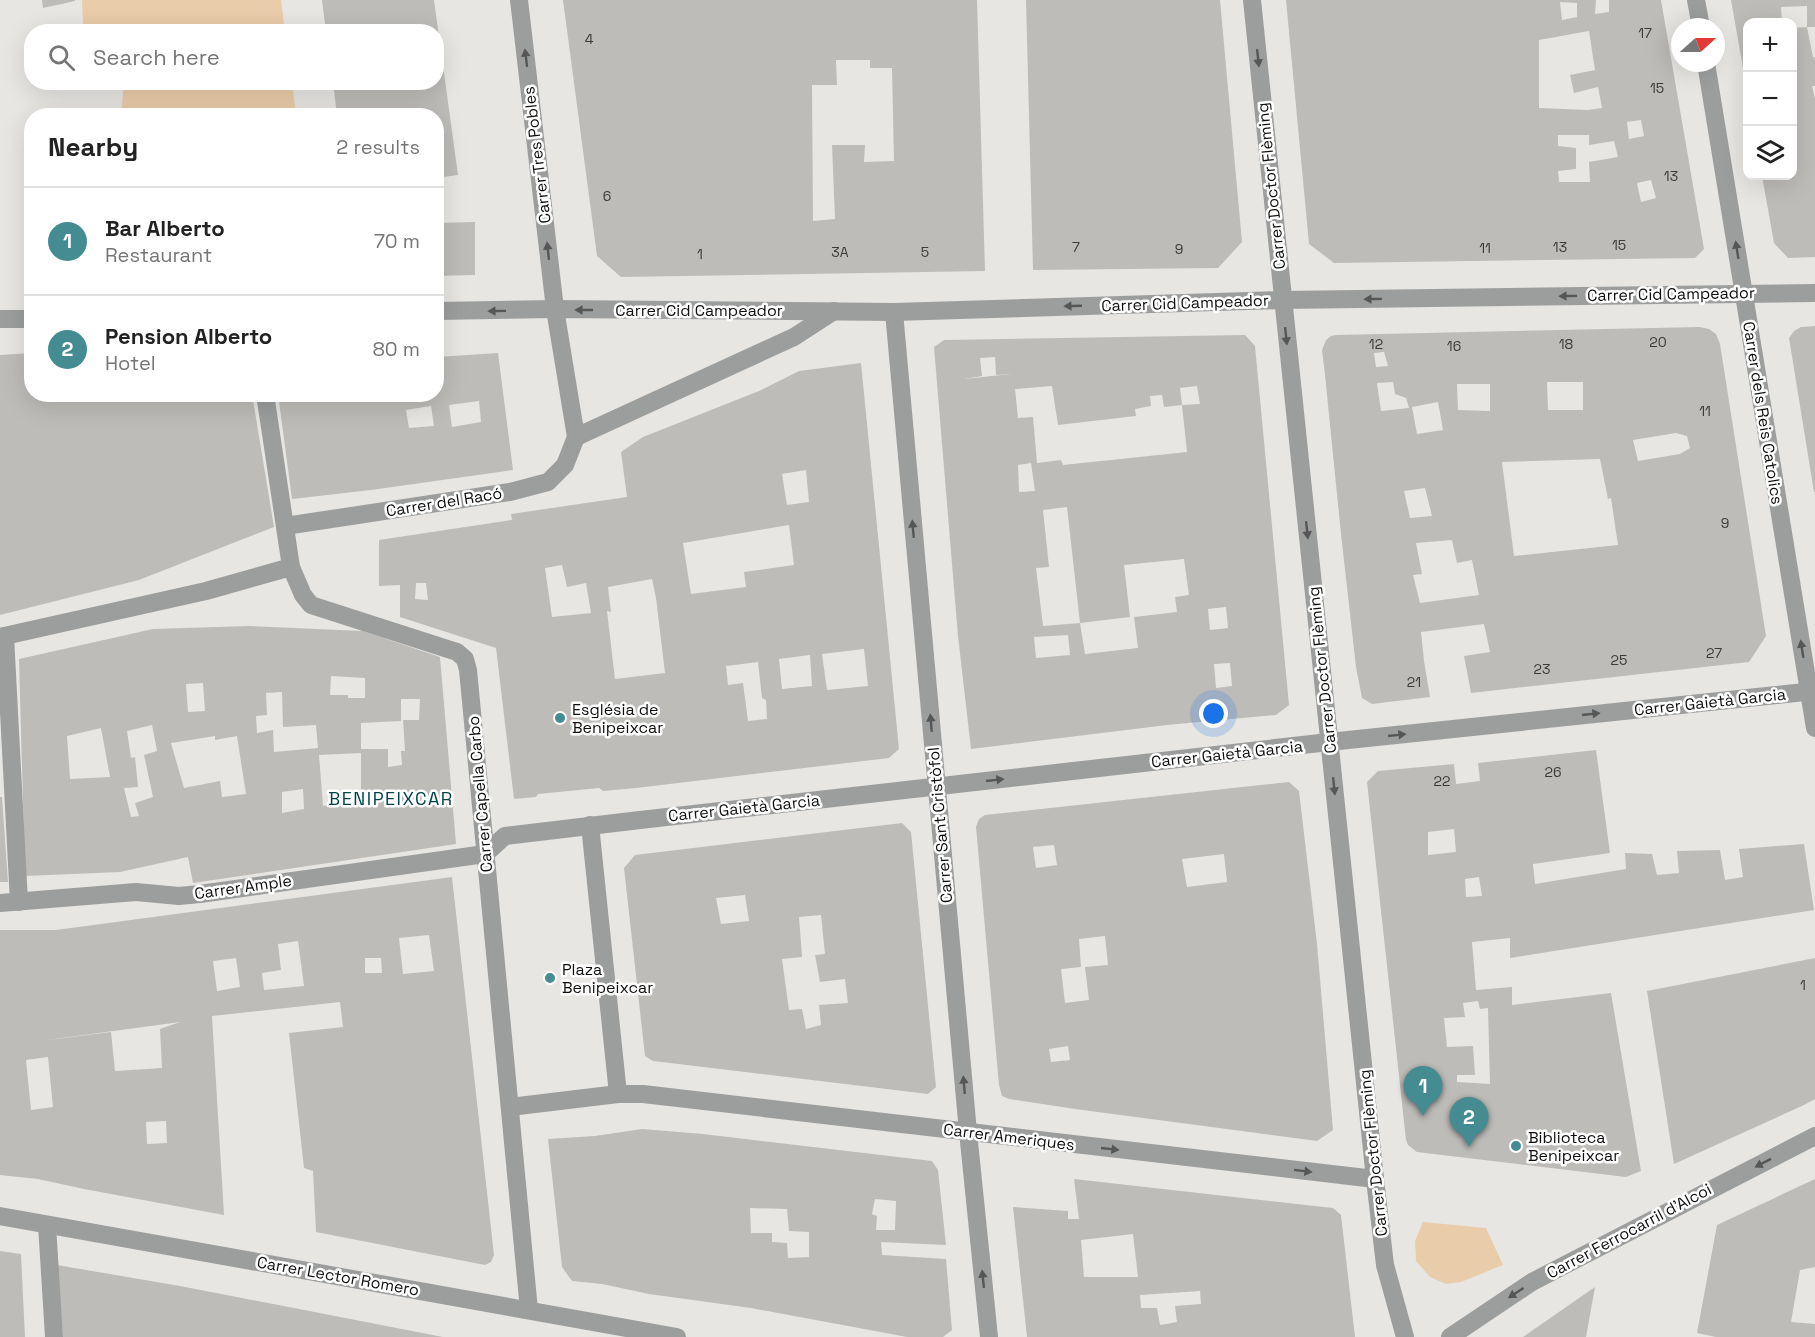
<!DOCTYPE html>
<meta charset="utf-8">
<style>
:root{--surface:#fff;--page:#f2f2f2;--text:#222;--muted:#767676;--line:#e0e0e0;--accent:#458c92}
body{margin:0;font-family:"Space Grotesk",sans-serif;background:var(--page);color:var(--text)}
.controls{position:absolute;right:18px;top:18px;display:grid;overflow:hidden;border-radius:12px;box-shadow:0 6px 24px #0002}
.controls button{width:54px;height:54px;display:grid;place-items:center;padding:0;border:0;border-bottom:2px solid var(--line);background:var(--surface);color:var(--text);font:30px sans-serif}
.compass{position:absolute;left:1671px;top:18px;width:54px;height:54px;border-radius:50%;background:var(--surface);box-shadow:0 6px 24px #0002;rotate:69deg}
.you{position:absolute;left:1214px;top:714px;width:21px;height:21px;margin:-15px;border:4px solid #fff;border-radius:50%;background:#1a73e8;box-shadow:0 0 0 9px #1a73e833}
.badge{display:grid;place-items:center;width:39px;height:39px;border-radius:50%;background:var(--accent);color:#fff;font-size:20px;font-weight:700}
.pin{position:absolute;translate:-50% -50px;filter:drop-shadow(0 2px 3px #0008)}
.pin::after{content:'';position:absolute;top:32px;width:21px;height:18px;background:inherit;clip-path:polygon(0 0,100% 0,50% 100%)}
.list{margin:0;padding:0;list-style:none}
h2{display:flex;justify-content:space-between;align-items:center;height:78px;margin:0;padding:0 24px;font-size:26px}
h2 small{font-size:20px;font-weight:400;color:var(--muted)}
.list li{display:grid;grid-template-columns:39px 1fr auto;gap:18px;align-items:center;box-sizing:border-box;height:108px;padding:0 24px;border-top:2px solid var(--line)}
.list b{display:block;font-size:22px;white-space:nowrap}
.list p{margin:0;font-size:20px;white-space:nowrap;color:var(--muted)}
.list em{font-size:20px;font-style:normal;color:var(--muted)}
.icon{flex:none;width:33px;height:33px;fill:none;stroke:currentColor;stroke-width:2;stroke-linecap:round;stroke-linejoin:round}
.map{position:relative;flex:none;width:1815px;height:1337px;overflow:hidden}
.search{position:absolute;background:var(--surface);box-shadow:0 6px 24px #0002;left:24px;top:24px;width:420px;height:66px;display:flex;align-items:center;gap:15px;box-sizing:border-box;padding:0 21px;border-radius:24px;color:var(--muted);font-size:22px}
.panel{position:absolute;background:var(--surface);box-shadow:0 6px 24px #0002;left:24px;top:108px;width:420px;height:294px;border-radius:24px}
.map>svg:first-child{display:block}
.green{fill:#e9cca9}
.building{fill:#bebcb9;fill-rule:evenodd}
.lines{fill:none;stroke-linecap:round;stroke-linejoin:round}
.service{stroke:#9c9e9e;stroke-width:18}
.pedestrian{stroke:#9c9e9e;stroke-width:18}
.minor{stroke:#9c9e9e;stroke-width:18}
.tertiary{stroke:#9c9e9e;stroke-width:18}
.oneway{fill:#565656}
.poi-dot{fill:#458c92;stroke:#fff;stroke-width:2}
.labels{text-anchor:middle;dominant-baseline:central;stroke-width:5;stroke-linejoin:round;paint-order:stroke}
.number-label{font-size:14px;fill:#3b3a39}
.street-label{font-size:16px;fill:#0f0f0e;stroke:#fff}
.poi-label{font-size:16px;fill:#0f0f0e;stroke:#fff;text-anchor:start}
.neighbourhood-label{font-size:18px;letter-spacing:1.5px;fill:#004449;stroke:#fff}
</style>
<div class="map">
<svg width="1815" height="1337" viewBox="0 0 1815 1337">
<rect width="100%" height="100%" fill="#e8e6e3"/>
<g class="green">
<path d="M 82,0 L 281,0 L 285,31 L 129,31 L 129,27 L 83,24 Z"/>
<path d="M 124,82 L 292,83 L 296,115 L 121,115 Z"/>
<path d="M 1423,1222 L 1486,1228 L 1503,1265 L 1461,1282 L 1446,1284 L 1430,1277 L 1416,1261 L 1415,1241 Z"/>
</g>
<g class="building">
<path d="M 42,0 L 75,0 L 75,1 L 43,8 Z"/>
<path d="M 322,0 L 434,0 L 458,175 L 436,178 L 436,116 L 337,116 L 333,82 L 436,82 L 436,32 L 326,32 Z"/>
<path d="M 563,0 L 977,0 L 985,271 L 621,277 L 597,256 ZM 836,60 L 870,60 L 870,68 L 892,68 L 894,161 L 864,162 L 865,145 L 832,145 L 835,219 L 813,221 L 812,85 L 837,85 Z"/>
<path d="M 1026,0 L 1220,0 L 1242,242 L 1218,268 L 1033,270 Z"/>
<path d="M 1286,0 L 1596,0 L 1595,14 L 1609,12 L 1609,0 L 1661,0 L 1704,249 L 1695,258 L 1334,263 L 1309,244 ZM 1560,2 L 1577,3 L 1577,17 L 1562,20 ZM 1589,31 L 1595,70 L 1570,75 L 1574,93 L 1598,87 L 1602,108 L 1588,110 L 1539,108 L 1539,40 ZM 1641,120 L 1644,136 L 1629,139 L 1627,122 ZM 1558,135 L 1589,135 L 1589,145 L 1614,141 L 1618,157 L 1589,162 L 1590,182 L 1559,182 L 1558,171 L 1576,169 L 1576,148 L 1558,146 ZM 1651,180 L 1656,198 L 1641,202 L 1637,183 Z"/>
<path d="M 1731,0 L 1815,0 L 1815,27 L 1807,27 L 1813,57 L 1815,57 L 1815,86 L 1812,86 L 1815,99 L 1815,257 L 1788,258 L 1774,243 L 1762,176 L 1792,176 L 1792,28 L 1807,27 L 1807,6 L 1781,7 L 1782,22 L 1748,22 L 1746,85 Z"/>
<path d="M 475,222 L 475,275 L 436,276 L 436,223 Z"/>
<path d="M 1815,326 L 1815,492 L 1814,492 L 1789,338 L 1794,331 L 1801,327 Z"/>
<path d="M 1700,327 L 1709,329 L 1716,334 L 1720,344 L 1766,636 L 1749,662 L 1471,693 L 1464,656 L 1490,652 L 1484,624 L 1421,632 L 1424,661 L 1430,697 L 1372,704 L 1362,698 L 1356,667 L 1341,534 L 1325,375 L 1322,350 L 1326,340 L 1331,336 L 1336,335 ZM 1384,352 L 1388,366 L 1376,367 L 1374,353 ZM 1393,382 L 1395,394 L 1406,398 L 1409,408 L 1381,411 L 1377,383 ZM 1547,382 L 1583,382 L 1583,410 L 1548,410 ZM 1457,384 L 1490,384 L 1490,411 L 1458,410 ZM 1438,402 L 1443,430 L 1417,434 L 1412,407 ZM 1676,433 L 1687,436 L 1690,448 L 1680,454 L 1638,461 L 1633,440 ZM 1600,459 L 1608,499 L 1611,498 L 1618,545 L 1514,556 L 1502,462 ZM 1425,488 L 1432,516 L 1410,518 L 1404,491 ZM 1452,540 L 1457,563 L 1472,560 L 1479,595 L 1420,603 L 1413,575 L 1422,574 L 1416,543 Z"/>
<path d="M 1245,335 L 1255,346 L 1289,705 L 1276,715 L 1167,725 L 971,749 L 958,636 L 934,347 L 944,340 ZM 995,357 L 996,375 L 1011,374 L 964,379 L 982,376 L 980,358 ZM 1052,386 L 1058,425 L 1136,416 L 1135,409 L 1151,406 L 1150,396 L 1162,395 L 1164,407 L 1182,405 L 1187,452 L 1063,465 L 1061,460 L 1037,463 L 1033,417 L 1018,418 L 1015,389 ZM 1197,386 L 1200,404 L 1182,405 L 1180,388 ZM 1031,463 L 1035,491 L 1019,492 L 1018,465 ZM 1067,507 L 1080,623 L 1130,617 L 1124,565 L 1184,559 L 1189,595 L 1175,597 L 1177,612 L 1134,617 L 1138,648 L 1085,654 L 1080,623 L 1043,626 L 1036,568 L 1049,567 L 1043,510 ZM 1226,607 L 1228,628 L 1210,630 L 1208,609 ZM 1068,635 L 1070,655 L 1036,658 L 1034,637 ZM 1230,663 L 1232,686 L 1216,688 L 1214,664 Z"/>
<path d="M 32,353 L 32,394 L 252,394 L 274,527 L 139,580 L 0,615 L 0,355 Z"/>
<path d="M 498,353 L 513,470 L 371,490 L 292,499 L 278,394 L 378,394 L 379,401 L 395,398 L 394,394 L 436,394 L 436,357 ZM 479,401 L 481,422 L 452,427 L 449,405 ZM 431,406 L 434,426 L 409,428 L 406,410 Z"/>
<path d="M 861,363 L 899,749 L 889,758 L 636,788 L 603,791 L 599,788 L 538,794 L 536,797 L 514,799 L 496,648 L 400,617 L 400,585 L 379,586 L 379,540 L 512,520 L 511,514 L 627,497 L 621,452 L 643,437 L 759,391 L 799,371 ZM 806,470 L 809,502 L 787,505 L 782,474 ZM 789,525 L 794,565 L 744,572 L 746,587 L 691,594 L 683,543 ZM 562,565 L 567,587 L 586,583 L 591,613 L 552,617 L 545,568 ZM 652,579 L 656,598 L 665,673 L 615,679 L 607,611 L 611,612 L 608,587 ZM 416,583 L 426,583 L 428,600 L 415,599 ZM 864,649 L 868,686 L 827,690 L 822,654 ZM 810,655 L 812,686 L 782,689 L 779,659 ZM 758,662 L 762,698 L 766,700 L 767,719 L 748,721 L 743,683 L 728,685 L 726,666 Z"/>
<path d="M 249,626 L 363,631 L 440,657 L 456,844 L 193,883 L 188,857 L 120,872 L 25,876 L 19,659 L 153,629 ZM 331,676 L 365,678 L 365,698 L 348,698 L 348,695 L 330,695 ZM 203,683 L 205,711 L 188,712 L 186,684 ZM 282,692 L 283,727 L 316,725 L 318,748 L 274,752 L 273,730 L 257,733 L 256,716 L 267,715 L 266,693 ZM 401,699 L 420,699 L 419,720 L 403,720 L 405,751 L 401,751 L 402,765 L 388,767 L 388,749 L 361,749 L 361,723 L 401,721 ZM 152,725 L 157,751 L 144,755 L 153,797 L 135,803 L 139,816 L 131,817 L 124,788 L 138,787 L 135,757 L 131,758 L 127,731 ZM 101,728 L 110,777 L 70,779 L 67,736 ZM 215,736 L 215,740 L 237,736 L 246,794 L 222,797 L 220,781 L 184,788 L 171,743 ZM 361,753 L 361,799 L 356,801 L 323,806 L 319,755 ZM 303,789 L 304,809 L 282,813 L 282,792 Z"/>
<path d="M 1596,750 L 1610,853 L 1533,864 L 1535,884 L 1626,869 L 1625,853 L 1652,854 L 1657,875 L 1679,873 L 1677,851 L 1720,850 L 1725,880 L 1743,877 L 1739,849 L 1804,844 L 1814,910 L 1510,958 L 1510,938 L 1472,942 L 1476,990 L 1512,987 L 1512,1005 L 1611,993 L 1641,1171 L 1626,1177 L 1417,1152 L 1408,1145 L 1406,1140 L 1367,782 L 1378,771 L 1454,764 L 1456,784 L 1480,781 L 1478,763 ZM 1454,829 L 1456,852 L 1428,855 L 1428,832 ZM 1479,877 L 1482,896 L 1466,897 L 1465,879 ZM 1478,1001 L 1480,1009 L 1488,1008 L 1490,1084 L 1457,1082 L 1457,1075 L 1475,1075 L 1473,1046 L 1447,1047 L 1444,1018 L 1465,1017 L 1463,1003 Z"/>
<path d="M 1289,782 L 1299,791 L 1317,944 L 1333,1130 L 1317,1141 L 1075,1109 L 1009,1099 L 1002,1096 L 999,1085 L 976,827 L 979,819 L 985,815 ZM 1054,845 L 1057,865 L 1036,868 L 1033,847 ZM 1224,854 L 1227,882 L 1187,887 L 1182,859 ZM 1105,936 L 1108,965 L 1085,967 L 1089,1000 L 1065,1003 L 1061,969 L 1081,967 L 1079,939 ZM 1068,1046 L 1070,1060 L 1051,1062 L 1049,1049 Z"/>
<path d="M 0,797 L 2,797 L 8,882 L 0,882 Z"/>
<path d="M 902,823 L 911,832 L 936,1087 L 928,1094 L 653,1061 L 645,1056 L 624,868 L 635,855 ZM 745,895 L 749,921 L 721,924 L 716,898 ZM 821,915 L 825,954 L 815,955 L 820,982 L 845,979 L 848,1003 L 819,1005 L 821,1025 L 806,1029 L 802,1009 L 789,1010 L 782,959 L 802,957 L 799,917 Z"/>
<path d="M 452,877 L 494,1255 L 491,1262 L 485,1265 L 316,1232 L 313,1171 L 304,1168 L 289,1033 L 343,1027 L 340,1002 L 212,1016 L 224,1215 L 84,1189 L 38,1179 L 0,1175 L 0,930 L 56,930 ZM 429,935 L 434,971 L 403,974 L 399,938 ZM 298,941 L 304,986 L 264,990 L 262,973 L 281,970 L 278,944 ZM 236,958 L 240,987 L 217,991 L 213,961 ZM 365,958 L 381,958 L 382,973 L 365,973 ZM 180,1022 L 160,1029 L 162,1068 L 115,1071 L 111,1032 L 40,1041 ZM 48,1057 L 53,1107 L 31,1110 L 26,1060 ZM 166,1121 L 167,1143 L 147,1144 L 146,1122 Z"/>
<path d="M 1815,958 L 1815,1099 L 1804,1105 L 1674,1164 L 1647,991 Z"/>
<path d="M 642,1129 L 703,1134 L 932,1161 L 938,1170 L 946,1245 L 881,1242 L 882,1255 L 946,1259 L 952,1330 L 943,1337 L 907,1337 L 751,1308 L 649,1294 L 602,1284 L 572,1281 L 562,1267 L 548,1139 L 595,1136 ZM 875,1199 L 896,1201 L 895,1230 L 876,1230 L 877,1216 L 872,1214 ZM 750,1208 L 787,1209 L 789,1231 L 809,1232 L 809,1257 L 788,1258 L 787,1243 L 772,1242 L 772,1233 L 751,1233 Z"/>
<path d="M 1074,1179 L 1333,1208 L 1341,1215 L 1355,1337 L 1027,1337 L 1013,1207 L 1068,1211 L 1068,1219 L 1079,1219 ZM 1133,1234 L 1138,1277 L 1084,1277 L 1081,1240 ZM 1200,1291 L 1201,1304 L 1175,1306 L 1177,1322 L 1160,1325 L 1157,1308 L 1141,1308 L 1140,1295 Z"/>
<path d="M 1815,1179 L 1815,1267 L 1800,1270 L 1791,1322 L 1815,1324 L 1815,1337 L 1716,1337 L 1697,1333 L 1717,1225 Z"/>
<path d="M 0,1251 L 21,1254 L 25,1337 L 0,1337 Z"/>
<path d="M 57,1265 L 180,1286 L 443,1337 L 63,1337 Z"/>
<path d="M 1595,1287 L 1586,1337 L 1523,1337 Z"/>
</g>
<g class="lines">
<g class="service">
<path d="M 265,394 L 291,567 L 303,595 L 311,605 L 457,652 L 465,659 L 468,670 L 529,1310"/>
<path d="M 5,636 L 19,902"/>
</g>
<g class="pedestrian">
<path d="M 285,526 L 510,492 L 548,482 L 565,465 L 576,437"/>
<path d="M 590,825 L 618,1094"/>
<path d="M 485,854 L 505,836 L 640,820"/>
<path d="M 510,1107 L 618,1094 L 643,1094"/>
</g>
<g class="minor">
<path d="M 519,0 L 555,309 L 576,437 L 794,337 L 834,311"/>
<path d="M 1252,0 L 1375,1179 L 1385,1265 L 1405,1337"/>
<path d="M 1696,0 L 1701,27"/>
<path d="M 1706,63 L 1815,728"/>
<path d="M 436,311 L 555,309 L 894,312 L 1283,300 L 1815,293"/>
<path d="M 894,312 L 968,1132 L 989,1337"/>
<path d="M 0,319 L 32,319"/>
<path d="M 0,637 L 206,591 L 291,567"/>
<path d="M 640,820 L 1329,742 L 1815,691"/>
<path d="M 0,903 L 136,892 L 179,896 L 200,894 L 485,854"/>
<path d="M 643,1094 L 1375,1179"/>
<path d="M 47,1225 L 54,1337"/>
<path d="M 1450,1337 L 1532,1282 L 1815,1136"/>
</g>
<path class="tertiary" d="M 0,1216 L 677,1337"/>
</g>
<defs><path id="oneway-solid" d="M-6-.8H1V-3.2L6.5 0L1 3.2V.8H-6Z" transform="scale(1.5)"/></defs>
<g class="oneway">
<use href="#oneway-solid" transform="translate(526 58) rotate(-97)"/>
<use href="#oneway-solid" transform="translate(1258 58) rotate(84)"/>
<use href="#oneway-solid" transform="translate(1737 250) rotate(-99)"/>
<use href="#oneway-solid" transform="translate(548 251) rotate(-96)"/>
<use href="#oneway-solid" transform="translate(1568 296) rotate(179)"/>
<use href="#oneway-solid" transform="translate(1373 299) rotate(179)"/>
<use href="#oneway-solid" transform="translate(1073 306) rotate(178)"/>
<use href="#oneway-solid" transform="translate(584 310) rotate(-180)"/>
<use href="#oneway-solid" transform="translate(497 311) rotate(179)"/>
<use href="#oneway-solid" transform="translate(1286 336) rotate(84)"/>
<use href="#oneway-solid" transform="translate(913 529) rotate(-95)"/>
<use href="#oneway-solid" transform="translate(1307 530) rotate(84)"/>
<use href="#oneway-solid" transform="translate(1802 649) rotate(-99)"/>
<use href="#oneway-solid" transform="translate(1591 714) rotate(-6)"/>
<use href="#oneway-solid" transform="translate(931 723) rotate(-95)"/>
<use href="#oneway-solid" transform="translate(1397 735) rotate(-6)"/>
<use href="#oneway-solid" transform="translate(995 780) rotate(-6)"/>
<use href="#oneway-solid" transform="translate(1334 786) rotate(84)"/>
<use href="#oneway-solid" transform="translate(964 1085) rotate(-95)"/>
<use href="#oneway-solid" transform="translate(1110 1149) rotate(6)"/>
<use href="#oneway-solid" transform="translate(1763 1163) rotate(153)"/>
<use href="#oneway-solid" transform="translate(1303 1171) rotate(7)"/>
<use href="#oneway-solid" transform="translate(983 1279) rotate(-96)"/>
<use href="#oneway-solid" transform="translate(1516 1293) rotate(147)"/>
</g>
<g class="poi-dot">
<circle cx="560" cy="718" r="6"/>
<circle cx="550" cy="978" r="6"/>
<circle cx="1516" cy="1146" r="6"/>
</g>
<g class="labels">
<g class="number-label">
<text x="1645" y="33">17</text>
<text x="589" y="39">4</text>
<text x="1657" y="88">15</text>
<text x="1671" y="176">13</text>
<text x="607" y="196">6</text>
<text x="1619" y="245">15</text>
<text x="1076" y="247">7</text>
<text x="1560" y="247">13</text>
<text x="1485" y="248">11</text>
<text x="1179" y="249">9</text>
<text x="840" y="252">3A</text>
<text x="925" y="252">5</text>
<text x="700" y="254">1</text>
<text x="1658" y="342">20</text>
<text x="1376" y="344">12</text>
<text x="1566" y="344">18</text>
<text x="1454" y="346">16</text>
<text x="1705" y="411">11</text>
<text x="1725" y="523">9</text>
<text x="1714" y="653">27</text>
<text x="1619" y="660">25</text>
<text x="1542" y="669">23</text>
<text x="1414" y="682">21</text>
<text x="1553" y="772">26</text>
<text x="1442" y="781">22</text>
<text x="1803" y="985">1</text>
</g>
<g class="street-label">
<text transform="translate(537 155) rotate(-97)">Carrer Tres Pobles</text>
<text transform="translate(1271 186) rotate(-96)">Carrer Doctor Flèming</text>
<text transform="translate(1671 294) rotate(-1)">Carrer Cid Campeador</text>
<text transform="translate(1185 303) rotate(-2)">Carrer Cid Campeador</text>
<text x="699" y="310">Carrer Cid Campeador</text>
<text transform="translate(1763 413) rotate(81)">Carrer dels Reis Catolics</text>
<text transform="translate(444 502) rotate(-9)">Carrer del Racó</text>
<text transform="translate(1322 670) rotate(-96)">Carrer Doctor Flèming</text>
<text transform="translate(1710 702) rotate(-6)">Carrer Gaietà Garcia</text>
<text transform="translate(1227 754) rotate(-6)">Carrer Gaietà Garcia</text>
<text transform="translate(480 794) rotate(-95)">Carrer Capella Carbo</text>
<text transform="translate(744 808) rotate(-6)">Carrer Gaietà Garcia</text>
<text transform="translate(940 825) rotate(-95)">Carrer Sant Cristòfol</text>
<text transform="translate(243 887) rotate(-8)">Carrer Ample</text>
<text transform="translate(1009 1137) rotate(7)">Carrer Ameriques</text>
<text transform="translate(1373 1153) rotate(-96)">Carrer Doctor Flèming</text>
<text transform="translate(1629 1231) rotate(-28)">Carrer Ferrocarril d'Alcoi</text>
<text transform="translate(338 1276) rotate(10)">Carrer Lector Romero</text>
</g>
<g class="poi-label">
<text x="572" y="709">Església de<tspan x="572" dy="18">Benipeixcar</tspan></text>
<text x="562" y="969">Plaza<tspan x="562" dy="18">Benipeixcar</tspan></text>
<text x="1528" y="1137">Biblioteca<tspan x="1528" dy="18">Benipeixcar</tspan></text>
</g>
<g class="neighbourhood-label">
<text x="391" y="798">BENIPEIXCAR</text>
</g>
</g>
</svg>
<div class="controls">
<button>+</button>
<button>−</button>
<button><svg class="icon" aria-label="layers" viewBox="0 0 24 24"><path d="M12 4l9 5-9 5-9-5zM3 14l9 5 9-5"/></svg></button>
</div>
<svg class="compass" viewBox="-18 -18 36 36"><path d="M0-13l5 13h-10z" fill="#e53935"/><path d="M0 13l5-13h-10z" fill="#767676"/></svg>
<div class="you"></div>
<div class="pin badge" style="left:1423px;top:1116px">1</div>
<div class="pin badge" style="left:1469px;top:1147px">2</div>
<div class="search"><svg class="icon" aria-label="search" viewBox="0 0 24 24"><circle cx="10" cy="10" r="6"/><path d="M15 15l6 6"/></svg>Search here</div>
<section class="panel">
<h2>Nearby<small>2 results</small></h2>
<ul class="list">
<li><span class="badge">1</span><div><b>Bar Alberto</b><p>Restaurant</p></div><em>70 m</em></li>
<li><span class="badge">2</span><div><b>Pension Alberto</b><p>Hotel</p></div><em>80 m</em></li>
</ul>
</section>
</div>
